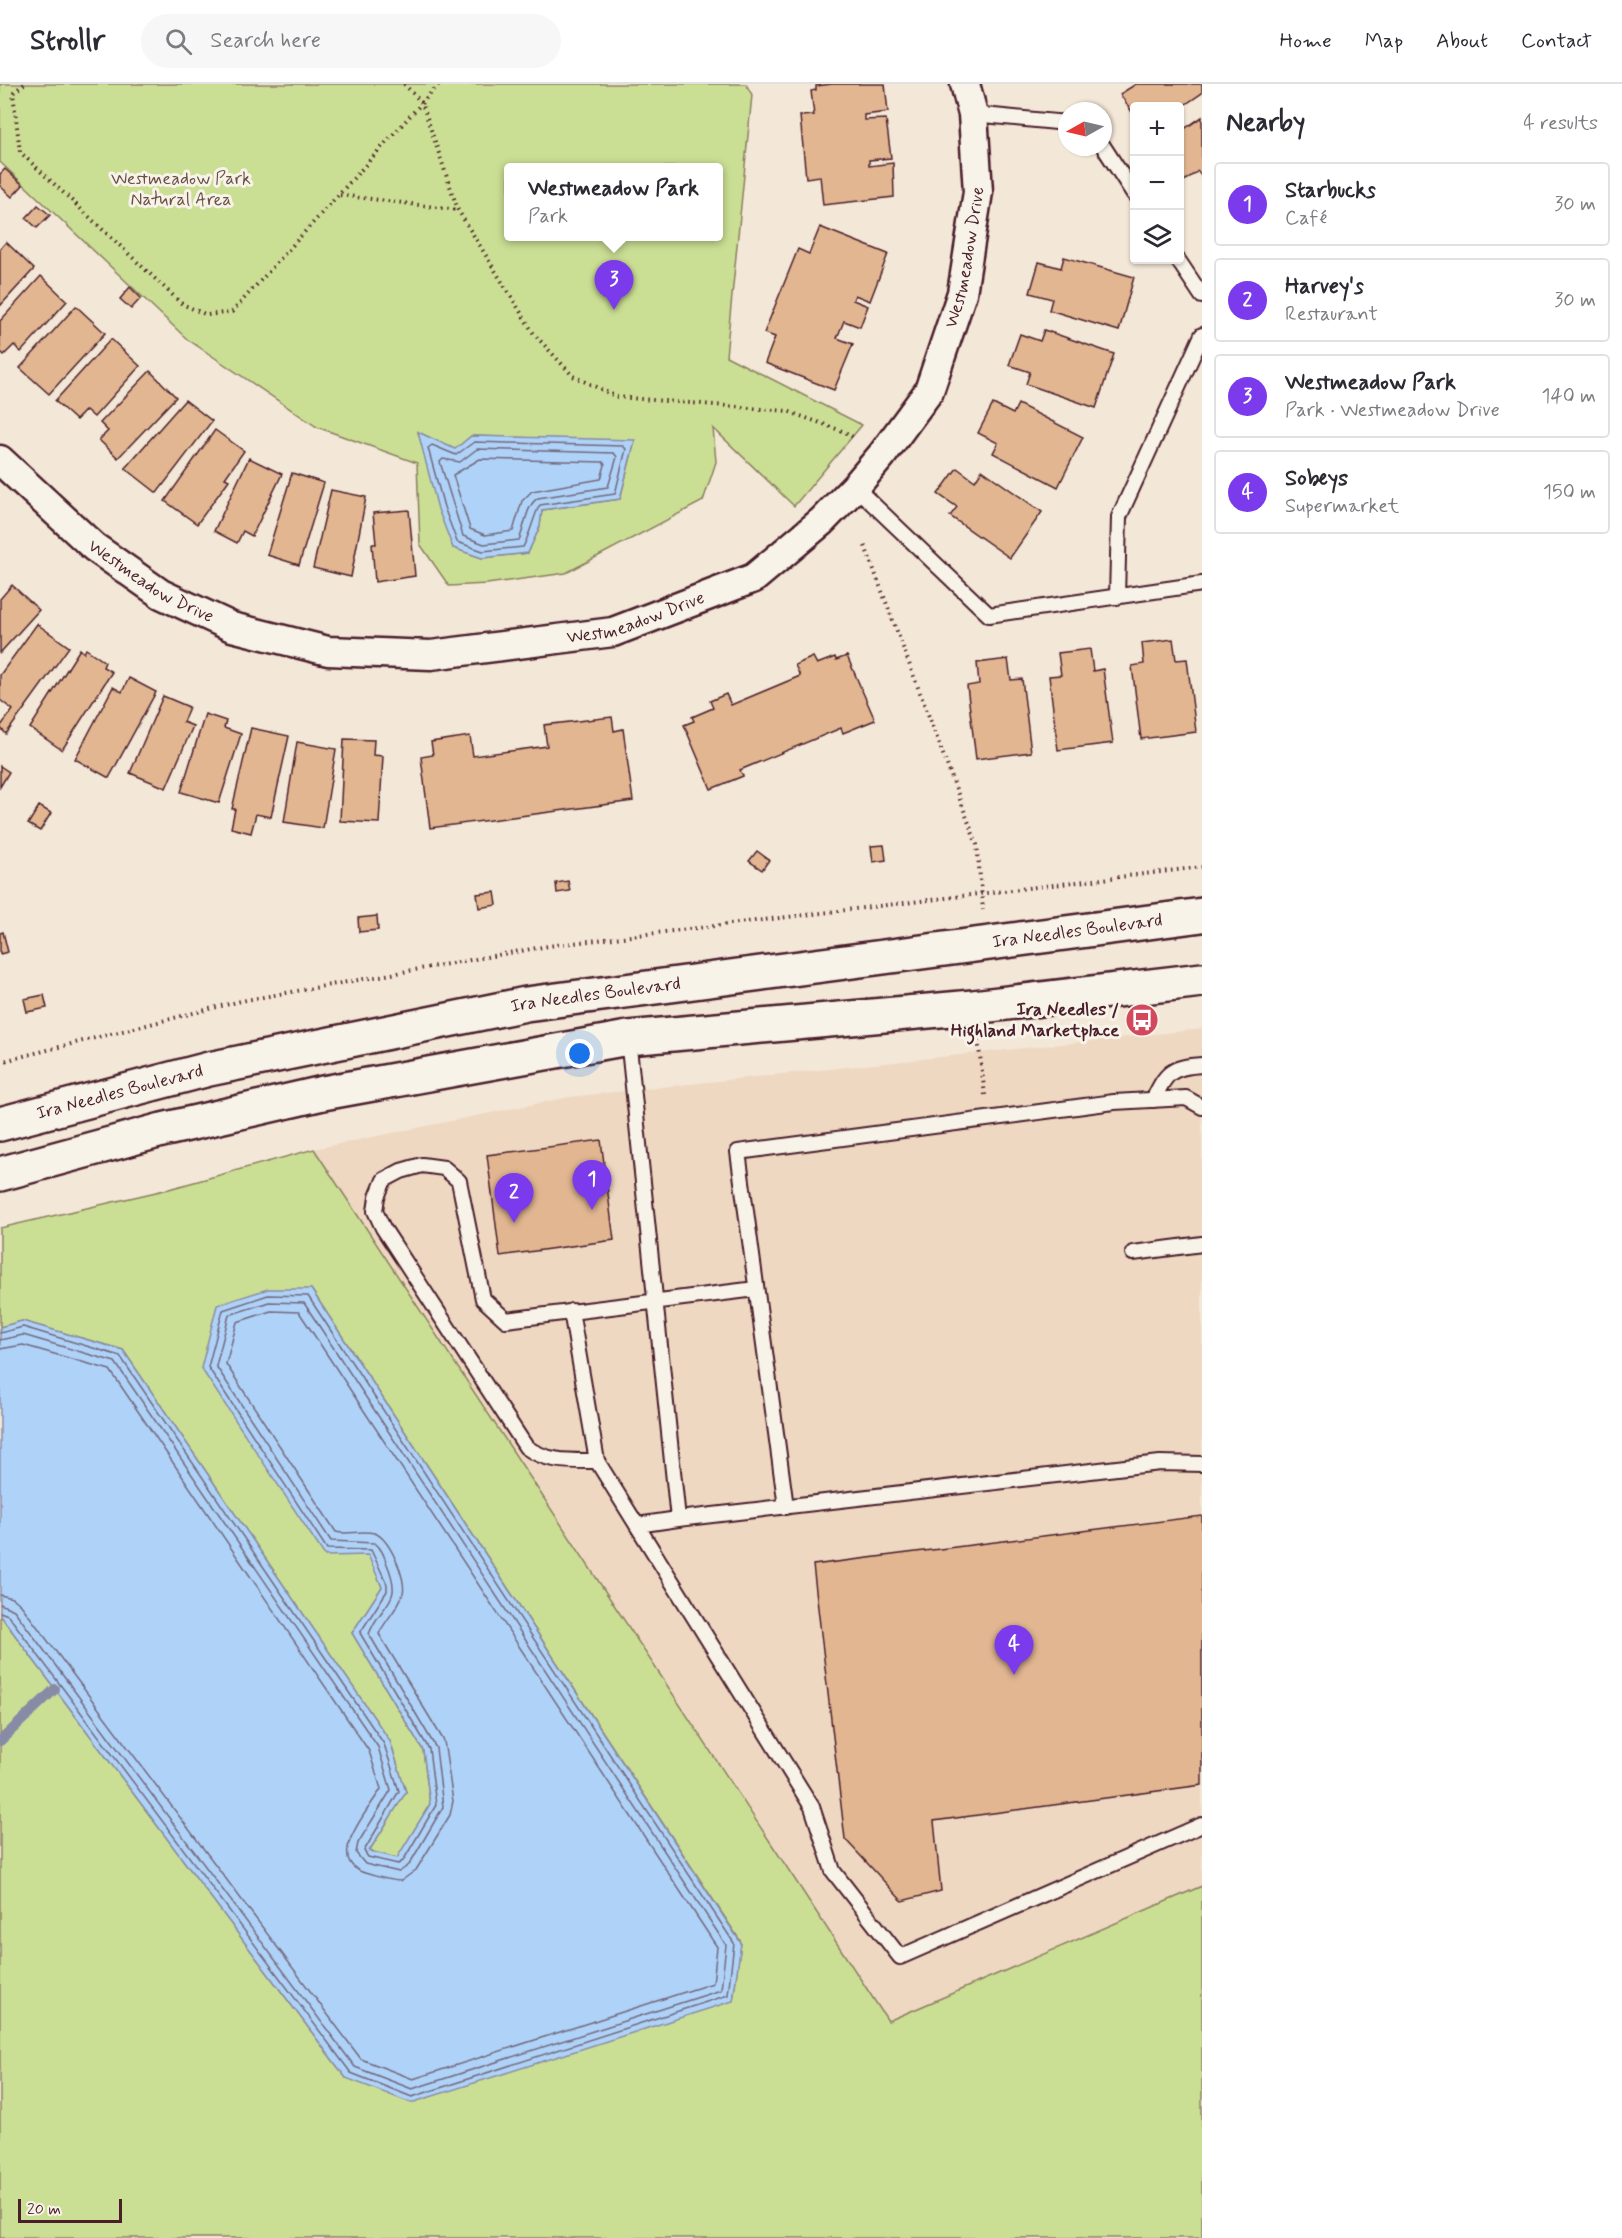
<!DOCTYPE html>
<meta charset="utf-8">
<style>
:root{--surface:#fff;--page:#f7f7f7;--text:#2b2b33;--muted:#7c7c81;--line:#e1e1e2;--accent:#7c3aed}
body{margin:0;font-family:Mynerve,sans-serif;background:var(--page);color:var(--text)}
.controls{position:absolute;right:18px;top:18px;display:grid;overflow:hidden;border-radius:6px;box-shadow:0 2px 4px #0004}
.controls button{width:54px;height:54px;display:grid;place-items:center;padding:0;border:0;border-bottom:2px solid var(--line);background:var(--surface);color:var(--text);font:30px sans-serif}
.compass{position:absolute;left:1058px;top:18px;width:54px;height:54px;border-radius:50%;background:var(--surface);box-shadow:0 2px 4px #0004;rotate:262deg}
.scale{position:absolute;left:18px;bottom:15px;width:104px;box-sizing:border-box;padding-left:6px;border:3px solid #4a1f2b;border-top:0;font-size:16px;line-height:21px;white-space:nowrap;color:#4a1f2b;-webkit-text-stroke:4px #f7f3e8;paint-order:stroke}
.you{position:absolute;left:580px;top:970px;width:21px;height:21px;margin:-15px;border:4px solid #fff;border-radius:50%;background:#1a73e8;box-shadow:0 0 0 9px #1a73e833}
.badge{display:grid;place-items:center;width:39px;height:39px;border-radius:50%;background:var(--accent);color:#fff;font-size:20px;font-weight:700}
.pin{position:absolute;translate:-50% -50px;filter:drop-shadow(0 2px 3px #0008)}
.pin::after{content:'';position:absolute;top:32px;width:21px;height:18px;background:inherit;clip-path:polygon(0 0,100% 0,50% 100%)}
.popup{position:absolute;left:504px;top:79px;width:219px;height:78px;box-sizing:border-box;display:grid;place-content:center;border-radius:6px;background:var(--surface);filter:drop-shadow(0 2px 4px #0005);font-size:20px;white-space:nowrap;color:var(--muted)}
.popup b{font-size:22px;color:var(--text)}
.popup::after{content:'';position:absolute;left:50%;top:100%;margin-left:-12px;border:12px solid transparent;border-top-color:var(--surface)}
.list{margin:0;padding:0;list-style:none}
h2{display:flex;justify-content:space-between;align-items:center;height:78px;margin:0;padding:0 24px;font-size:26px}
h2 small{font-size:20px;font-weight:400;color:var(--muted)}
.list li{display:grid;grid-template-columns:39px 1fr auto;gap:18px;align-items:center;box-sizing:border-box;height:84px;margin:0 12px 12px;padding:0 12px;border:2px solid var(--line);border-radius:6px}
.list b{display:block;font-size:22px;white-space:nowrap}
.list p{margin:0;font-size:20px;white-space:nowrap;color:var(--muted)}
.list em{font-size:20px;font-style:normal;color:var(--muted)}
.icon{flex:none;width:33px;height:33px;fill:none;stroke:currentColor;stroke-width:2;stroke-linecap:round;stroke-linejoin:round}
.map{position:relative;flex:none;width:1202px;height:2154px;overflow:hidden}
header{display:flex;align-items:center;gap:36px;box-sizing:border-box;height:84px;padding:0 30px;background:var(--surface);border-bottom:2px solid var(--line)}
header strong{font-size:28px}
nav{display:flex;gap:33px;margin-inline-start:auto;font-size:21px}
.search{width:420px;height:54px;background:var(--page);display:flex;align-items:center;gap:15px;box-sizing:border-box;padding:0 21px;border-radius:33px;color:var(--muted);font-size:22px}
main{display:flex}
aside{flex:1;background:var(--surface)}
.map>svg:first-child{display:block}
.built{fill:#eed8c2}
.green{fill:#cbdf94;stroke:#8a7f60;stroke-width:1.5;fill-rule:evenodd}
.water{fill:#afd3f8;stroke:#878ba6;stroke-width:1.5}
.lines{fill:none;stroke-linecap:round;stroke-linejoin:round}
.shore{stroke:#72677d;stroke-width:1.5}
.stream{stroke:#878ba6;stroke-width:10}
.building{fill:#e1b691;stroke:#4a1f2b;stroke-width:1.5}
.lane-casing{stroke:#4a1f2b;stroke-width:18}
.street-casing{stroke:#4a1f2b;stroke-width:33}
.secondary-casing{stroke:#4a1f2b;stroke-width:38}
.path{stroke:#4a1f2b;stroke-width:4;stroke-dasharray:1.5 4.5;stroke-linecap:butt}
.lane{stroke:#f7f3e8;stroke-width:14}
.street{stroke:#f7f3e8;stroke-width:28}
.secondary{stroke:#f7f3e8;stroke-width:33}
.labels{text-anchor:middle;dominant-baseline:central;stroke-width:6;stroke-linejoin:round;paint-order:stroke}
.park-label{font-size:18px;fill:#6a4f45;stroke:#f7f3e8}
.street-label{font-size:18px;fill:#4a1f2b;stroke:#f7f3e8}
.poi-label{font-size:18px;font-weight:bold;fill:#4a1f2b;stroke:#f7f3e8;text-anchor:end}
</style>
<header>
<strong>Strollr</strong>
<div class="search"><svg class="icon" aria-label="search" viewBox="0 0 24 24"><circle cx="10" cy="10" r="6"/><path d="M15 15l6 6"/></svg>Search here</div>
<nav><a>Home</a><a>Map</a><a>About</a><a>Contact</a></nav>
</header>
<main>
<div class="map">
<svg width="1202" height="2154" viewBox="0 0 1202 2154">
<rect width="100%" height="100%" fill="#f3e7d7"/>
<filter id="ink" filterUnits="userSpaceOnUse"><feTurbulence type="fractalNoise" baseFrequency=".0167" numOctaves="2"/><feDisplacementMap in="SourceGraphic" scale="12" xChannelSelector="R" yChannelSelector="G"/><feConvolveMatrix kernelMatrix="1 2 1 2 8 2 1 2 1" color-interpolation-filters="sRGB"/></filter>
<g filter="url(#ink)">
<path class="built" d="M 1202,945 L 1202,1802 L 888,1937 L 314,1065 L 569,1013 Z"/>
<g class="green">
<path d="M 0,0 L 746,0 L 752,11 L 726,272 L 862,341 L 794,422 L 713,344 L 716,378 L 703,417 L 566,489 L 487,500 L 449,502 L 420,460 L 417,379 L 317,343 L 187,255 L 0,78 ZM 509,83 L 719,83 L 719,152 L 509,152 ZM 418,348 L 455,366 L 471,352 L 635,357 L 620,415 L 542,426 L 540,442 L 528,469 L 482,474 L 453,464 Z"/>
<path d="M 314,1065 L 888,1937 L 1202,1802 L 1202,2154 L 0,2154 L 0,1531 L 346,1994 L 733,1916 L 741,1858 L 311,1205 L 369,1471 L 382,1503 L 352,1549 L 423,1666 L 430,1720 L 397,1775 L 369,1767 L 406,1708 L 390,1657 L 123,1266 L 22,1237 L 0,1243 L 0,1144 L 169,1105 Z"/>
</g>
<g class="water">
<path d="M 418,348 L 455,365 L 471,352 L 635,356 L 620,415 L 542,426 L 540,442 L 528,469 L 482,474 L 453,464 L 438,425 Z"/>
<path d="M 268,1205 L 311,1205 L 741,1859 L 733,1917 L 411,2019 L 346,1994 L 0,1531 L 0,1243 L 22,1237 L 123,1266 L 390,1657 L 406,1708 L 369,1767 L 397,1774 L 430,1720 L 423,1666 L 352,1549 L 382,1503 L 368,1471 L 325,1472 L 201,1284 L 217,1221 Z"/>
</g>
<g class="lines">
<g class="shore">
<path d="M 474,358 L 623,362 L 626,365 L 615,410 L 540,421 C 536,425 529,453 523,463 L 483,467 L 457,458 L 444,423 L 428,364 L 432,361 L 456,371 Z"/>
<path d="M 477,365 L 614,369 L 617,373 L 608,403 L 538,414 C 526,421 525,443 519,456 L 484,460 L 463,452 L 440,378 L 443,375 L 460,378 Z"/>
<path d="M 480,375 L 603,378 L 605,381 L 601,395 L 532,407 L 522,417 L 513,447 L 485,451 L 470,445 L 453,391 Z"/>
<path d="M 0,1249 L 23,1243 L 120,1272 L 384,1660 L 399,1707 L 364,1767 L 368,1773 L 398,1780 L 403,1777 L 436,1721 L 429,1665 L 360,1549 L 387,1507 L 387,1500 L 371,1466 L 327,1465 L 208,1283 L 223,1226 L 268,1211 L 308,1212 L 734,1859 L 728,1911 L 412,2013 L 351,1989 L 8,1531 L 0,1528"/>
<path d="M 0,1256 L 23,1251 L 115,1278 L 378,1663 L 391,1706 L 358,1759 L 356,1769 L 365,1780 L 399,1788 L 409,1781 L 443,1723 L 436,1664 L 369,1550 C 382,1516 404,1521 387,1480 C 384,1472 382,1465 375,1459 L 331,1457 L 216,1282 L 229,1231 L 269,1218 L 304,1219 L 726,1861 L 721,1906 L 412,2005 L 355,1983 L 14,1526 L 0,1520"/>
<path d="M 0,1265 L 23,1261 L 110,1286 L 369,1667 L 381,1705 C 368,1727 321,1778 368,1790 C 379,1793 390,1797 401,1797 L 416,1786 L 450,1731 L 453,1717 L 444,1657 L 379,1550 C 385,1536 399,1524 403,1509 C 407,1495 389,1453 374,1449 C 361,1446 348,1451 336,1448 L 226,1280 L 237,1238 L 271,1227 L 299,1228 L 717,1863 L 713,1899 L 413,1995 L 361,1975 L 21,1521 L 13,1514 L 0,1511"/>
</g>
<path class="stream" d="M 0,1657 L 55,1605"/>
</g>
<g class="building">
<path d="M 832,0 L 885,0 L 888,28 L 864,31 L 864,36 L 886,35 L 891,74 L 869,76 L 869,82 L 893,79 L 894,113 L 823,121 L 820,92 L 806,94 L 800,32 L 814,31 L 811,7 L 816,6 L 816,2 Z"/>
<path d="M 1136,0 L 1202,0 L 1202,9 L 1180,24 L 1134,22 L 1134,31 L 1120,10 Z"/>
<path d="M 1202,33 L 1202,94 L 1198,87 L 1180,100 L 1180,48 Z"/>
<path d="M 5,85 L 23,101 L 12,113 L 0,102 L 0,90 Z"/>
<path d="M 38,121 L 50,131 L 37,144 L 26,134 Z"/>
<path d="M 820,143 L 888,170 L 870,217 L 855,211 L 853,216 L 868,222 L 860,243 L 844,237 L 837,254 L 853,260 L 834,306 L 765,279 L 775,253 L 764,249 L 798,165 L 809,170 Z"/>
<path d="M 6,158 L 34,185 L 0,222 L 0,165 Z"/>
<path d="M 1064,173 L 1134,193 L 1119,247 L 1049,226 L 1052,215 L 1030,209 L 1039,178 L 1061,184 Z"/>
<path d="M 41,192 L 67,217 L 21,268 L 14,261 L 4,271 L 0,267 L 0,237 Z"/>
<path d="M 130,203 L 141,214 L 131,225 L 120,215 Z"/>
<path d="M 76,222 L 105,249 L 49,310 L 20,284 Z"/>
<path d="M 1044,246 L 1114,270 L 1096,324 L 1026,300 L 1030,288 L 1009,281 L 1020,250 L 1040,257 Z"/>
<path d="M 111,255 L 140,282 L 94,333 L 86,326 L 76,336 L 55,317 Z"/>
<path d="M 150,287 L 176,313 L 118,374 L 99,356 L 108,347 L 100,339 Z"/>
<path d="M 185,316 L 212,337 L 157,409 L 125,384 Z"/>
<path d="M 993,320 L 1013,330 L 1018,320 L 1083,353 L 1058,403 L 993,369 L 998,359 L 978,349 Z"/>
<path d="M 215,346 L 244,367 L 225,394 L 229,396 L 197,440 L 165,417 Z"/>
<path d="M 249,374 L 282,390 L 252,452 L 243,447 L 237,459 L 214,447 Z"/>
<path d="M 957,384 L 975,397 L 982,386 L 1042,428 L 1010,474 L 950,432 L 957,423 L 938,410 Z"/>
<path d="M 292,389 L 324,399 L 299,481 L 267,471 Z"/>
<path d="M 331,406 L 366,413 L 351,493 L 313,484 Z"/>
<path d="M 409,426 L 415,492 L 375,498 L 372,460 L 376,460 L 373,429 Z"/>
<path d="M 12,501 L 39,526 L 0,569 L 0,515 Z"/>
<path d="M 37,540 L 69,563 L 6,650 L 0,643 L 13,626 L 0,616 L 0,591 Z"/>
<path d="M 1173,555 L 1176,576 L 1187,575 L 1196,648 L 1141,655 L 1132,582 L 1144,580 L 1142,559 Z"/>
<path d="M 80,565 L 84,569 L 86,565 L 105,578 L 103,583 L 112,588 L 62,666 L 30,644 Z"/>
<path d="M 1090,565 L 1093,587 L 1103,585 L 1113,659 L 1058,666 L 1049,592 L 1061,591 L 1058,569 Z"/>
<path d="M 847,572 L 875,636 L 843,649 L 841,644 L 740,686 L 743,692 L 711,705 L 684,641 L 694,637 L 692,633 L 713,624 L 710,617 L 726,610 L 731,621 L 800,592 L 795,581 L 813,573 L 817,580 L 835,573 L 836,576 Z"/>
<path d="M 1008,575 L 1011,596 L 1022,595 L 1031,668 L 976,675 L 967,602 L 979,600 L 977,579 Z"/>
<path d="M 129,594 L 156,608 L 109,694 L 75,675 L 113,603 L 122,608 Z"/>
<path d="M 163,612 L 189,623 L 183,638 L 193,642 L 166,704 L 130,689 Z"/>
<path d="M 205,630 L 226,637 L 224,644 L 241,650 L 219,719 L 181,708 Z"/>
<path d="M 612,633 L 614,647 L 623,645 L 633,717 L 430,744 L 421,673 L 433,671 L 431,658 L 470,652 L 473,672 L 547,662 L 544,641 Z"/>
<path d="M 251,644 L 289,652 L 271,733 L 256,730 L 251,749 L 231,744 L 235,725 L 232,725 Z"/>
<path d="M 344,655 L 374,656 L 373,671 L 383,672 L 379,739 L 340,737 Z"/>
<path d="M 297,658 L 336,665 L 323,744 L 284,738 Z"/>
<path d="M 0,682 L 9,688 L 0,703 Z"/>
<path d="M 39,722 L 51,729 L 40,747 L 28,740 Z"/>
<path d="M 884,761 L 886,776 L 873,778 L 871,762 Z"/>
<path d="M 757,767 L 769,776 L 762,786 L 749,777 Z"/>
<path d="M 568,797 L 570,807 L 557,809 L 556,799 Z"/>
<path d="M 495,808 L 497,821 L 479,824 L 477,810 Z"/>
<path d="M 377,832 L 378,846 L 359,848 L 358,834 Z"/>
<path d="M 3,848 L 8,868 L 0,870 L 0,849 Z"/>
<path d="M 44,911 L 47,924 L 27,928 L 24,915 Z"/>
<path d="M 601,1056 L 614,1156 L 500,1172 L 487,1071 Z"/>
<path d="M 1202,1432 L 1202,1701 L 934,1737 L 941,1807 L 902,1817 L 845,1755 L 813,1481 Z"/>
</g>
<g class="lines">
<defs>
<g id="lane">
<path d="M 973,30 L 1067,39"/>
<path d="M 1103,62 L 1134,110"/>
<path d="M 1178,176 L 1202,212"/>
<path d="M 855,403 L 989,531 L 1202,500"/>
<path d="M 1117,513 L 1119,433 L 1202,251"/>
<path d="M 628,954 L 678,1435 L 1160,1379 L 1202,1380"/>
<path d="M 1153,1016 C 1166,989 1170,983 1202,981"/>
<path d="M 1133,1169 L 1202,1160"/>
<path d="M 571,1227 L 597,1377 L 812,1723 L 833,1787 L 900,1873 L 1202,1741"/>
<path d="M 597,1377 C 571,1377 548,1379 526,1363 L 383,1144 L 375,1127 L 377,1113 L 384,1096 L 401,1087 L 422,1081 L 444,1084 L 459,1097 L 483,1215 L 506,1236 L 756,1205"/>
<path d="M 786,1423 L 738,1068 L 1114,1018 L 1186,1014 L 1202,1023"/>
<path d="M 637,1441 L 678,1435"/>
</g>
<g id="street">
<path id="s1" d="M 0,376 L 94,463 L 161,510 L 232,543 L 328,567 L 431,571 L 613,548 L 754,494 L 822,437 L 855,403 L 882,371 L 929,307 L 962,209 L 978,108 L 973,30 L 965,0"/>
</g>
<g id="secondary">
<path id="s2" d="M 0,1040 L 209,985 L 526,920 L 1202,831"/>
<path d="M 0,1090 L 162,1046 L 323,1009 L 628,954 L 973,923 L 1202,896"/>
</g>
</defs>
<use href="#lane" class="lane-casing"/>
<use href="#street" class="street-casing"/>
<use href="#secondary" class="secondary-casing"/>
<g class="path">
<path d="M 24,0 L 13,9 L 20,68 L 182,220 L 207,231 L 232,228 L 439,0"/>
<path d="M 404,0 L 422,19 L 458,126 L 534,250 L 573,292 L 617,313 L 787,327 L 845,348 L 856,355"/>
<path d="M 340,111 L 458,126"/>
<path d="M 865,462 L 977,761 L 983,826"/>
<path d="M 978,956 L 985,1011"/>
<path d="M 0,978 L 241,917 L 548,862 L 1202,783"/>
</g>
<use href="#lane" class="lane"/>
<use href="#street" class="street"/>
<use href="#secondary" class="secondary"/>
</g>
</g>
<defs>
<symbol id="bus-disc" viewBox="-11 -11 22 22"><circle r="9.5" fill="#d1495b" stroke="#f7f3e8"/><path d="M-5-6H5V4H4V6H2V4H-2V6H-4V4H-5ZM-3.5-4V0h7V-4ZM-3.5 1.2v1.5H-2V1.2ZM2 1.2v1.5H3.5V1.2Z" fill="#fff"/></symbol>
</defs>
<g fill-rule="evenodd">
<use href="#bus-disc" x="1123" y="917" width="38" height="38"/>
</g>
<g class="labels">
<g class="park-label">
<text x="181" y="95">Westmeadow Park<tspan x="181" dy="21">Natural Area</tspan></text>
</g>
<g class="street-label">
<text stroke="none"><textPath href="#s1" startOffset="1221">Westmeadow Drive</textPath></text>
<text stroke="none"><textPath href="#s1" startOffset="195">Westmeadow Drive</textPath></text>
<text stroke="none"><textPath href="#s1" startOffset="699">Westmeadow Drive</textPath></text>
<text stroke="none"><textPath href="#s2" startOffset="1096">Ira Needles Boulevard</textPath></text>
<text stroke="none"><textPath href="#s2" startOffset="610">Ira Needles Boulevard</textPath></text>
<text stroke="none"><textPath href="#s2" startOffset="124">Ira Needles Boulevard</textPath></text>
</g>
<g class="poi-label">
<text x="1119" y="926">Ira Needles /<tspan x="1119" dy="21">Highland Marketplace</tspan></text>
</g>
</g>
</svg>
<div class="controls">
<button>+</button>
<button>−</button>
<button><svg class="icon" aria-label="layers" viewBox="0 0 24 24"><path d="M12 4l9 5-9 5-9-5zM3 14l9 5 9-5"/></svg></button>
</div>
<svg class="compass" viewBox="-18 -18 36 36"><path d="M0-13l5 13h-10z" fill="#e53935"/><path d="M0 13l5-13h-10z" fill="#7c7c81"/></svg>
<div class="scale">20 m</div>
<div class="you"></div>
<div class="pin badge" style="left:592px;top:1126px">1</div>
<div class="pin badge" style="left:514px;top:1139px">2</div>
<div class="pin badge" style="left:614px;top:226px">3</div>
<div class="popup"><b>Westmeadow Park</b>Park</div>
<div class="pin badge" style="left:1014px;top:1591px">4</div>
</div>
<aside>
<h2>Nearby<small>4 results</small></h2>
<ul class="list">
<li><span class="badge">1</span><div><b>Starbucks</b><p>Café</p></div><em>30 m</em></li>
<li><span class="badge">2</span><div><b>Harvey's</b><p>Restaurant</p></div><em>30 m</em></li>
<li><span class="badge">3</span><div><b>Westmeadow Park</b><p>Park · Westmeadow Drive</p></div><em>140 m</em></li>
<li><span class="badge">4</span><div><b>Sobeys</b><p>Supermarket</p></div><em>150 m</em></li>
</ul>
</aside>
</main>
